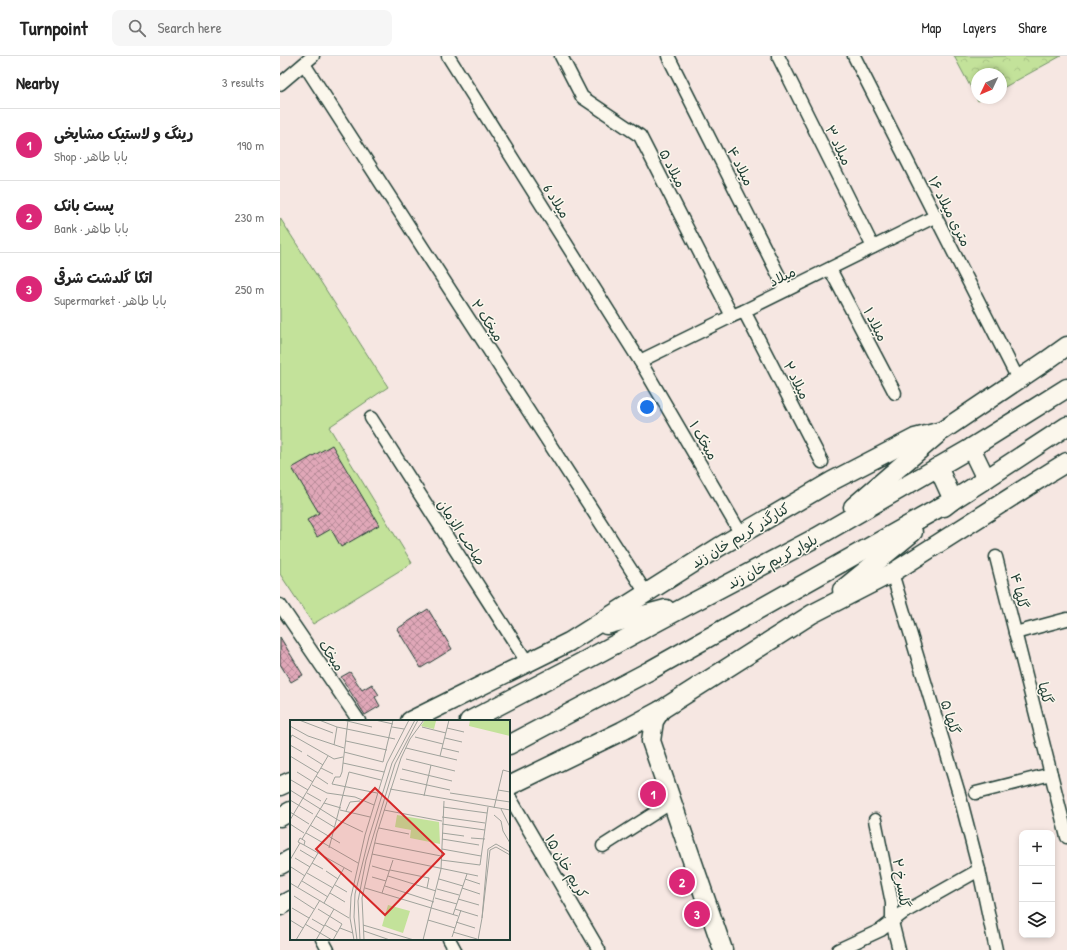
<!DOCTYPE html>
<meta charset="utf-8">
<style>
:root{--surface:#fff;--page:#f6f6f6;--text:#222;--muted:#767676;--line:#e0e0e0;--accent:#db2777}
body{margin:0;font-family:"Patrick Hand","Playpen Sans Arabic",sans-serif;background:var(--page);color:var(--text)}
.controls{position:absolute;right:12px;bottom:12px;display:grid;overflow:hidden;border-radius:8px;box-shadow:0 2px 6px #0003}
.controls button{width:36px;height:36px;display:grid;place-items:center;padding:0;border:0;border-bottom:1px solid var(--line);background:var(--surface);color:var(--text);font:20px sans-serif}
.compass{position:absolute;left:691px;top:12px;width:36px;height:36px;border-radius:50%;background:var(--surface);box-shadow:0 2px 6px #0003;rotate:226deg}
.you{position:absolute;left:367px;top:351px;width:14px;height:14px;margin:-10px;border:3px solid #fff;border-radius:50%;background:#1a73e8;box-shadow:0 0 0 6px #1a73e833}
.badge{display:grid;place-items:center;width:26px;height:26px;border-radius:50%;background:var(--accent);color:#fff;font-size:13px;font-weight:700}
.pin{position:absolute;translate:-50% -50%;border:2px solid #fff;box-shadow:0 1px 4px #0006}
.list{margin:0;padding:0;list-style:none}
h2{display:flex;justify-content:space-between;align-items:center;height:52px;margin:0;padding:0 16px;font-size:17px}
h2 small{font-size:13px;font-weight:400;color:var(--muted)}
.list li{display:grid;grid-template-columns:26px 1fr auto;gap:12px;align-items:center;box-sizing:border-box;height:72px;padding:0 16px;border-top:1px solid var(--line)}
.list b{display:block;font-size:15px;white-space:nowrap}
.list p{margin:0;font-size:13px;white-space:nowrap;color:var(--muted)}
.list em{font-size:13px;font-style:normal;color:var(--muted)}
.icon{flex:none;width:22px;height:22px;fill:none;stroke:currentColor;stroke-width:2;stroke-linecap:round;stroke-linejoin:round}
.map{position:relative;flex:none;width:787px;height:894px;overflow:hidden}
header{display:flex;align-items:center;gap:24px;box-sizing:border-box;height:56px;padding:0 20px;background:var(--surface);border-bottom:1px solid var(--line)}
header strong{font-size:19px}
nav{display:flex;gap:22px;margin-inline-start:auto;font-size:14px}
.search{width:280px;height:36px;background:var(--page);display:flex;align-items:center;gap:10px;box-sizing:border-box;padding:0 14px;border-radius:8px;color:var(--muted);font-size:15px}
main{display:flex}
aside{flex:1;background:var(--surface)}
.map>svg:first-child{display:block}
.park{fill:url(#park-crowns);stroke:#719067}
.pitch{fill:#c3e29a;stroke:#719067}
.building{fill:url(#building-cross-hatch);stroke:#1f3d34}
.lines{fill:none;stroke-linecap:round;stroke-linejoin:round}
.street-casing{stroke:#1f3d34;stroke-width:15}
.secondary-casing{stroke:#1f3d34;stroke-width:21}
.street{stroke:#fbf7ec;stroke-width:12}
.secondary{stroke:#fbf7ec;stroke-width:18}
.labels{text-anchor:middle;dominant-baseline:central;stroke-width:3;stroke-linejoin:round;paint-order:stroke}
.street-label{font-size:14px;fill:#1f3d34;stroke:#fbf7ec}
.inset-road{fill:none;stroke:#a0a39c;stroke-width:1}
.view{fill:#d62828;fill-opacity:0.15;stroke:#d62828;stroke-width:2}
.inset-edge{fill:none;stroke:#1f3d34;stroke-width:2}
</style>
<header>
<strong>Turnpoint</strong>
<div class="search"><svg class="icon" aria-label="search" viewBox="0 0 24 24"><circle cx="10" cy="10" r="6"/><path d="M15 15l6 6"/></svg>Search here</div>
<nav><a>Map</a><a>Layers</a><a>Share</a></nav>
</header>
<main>
<aside>
<h2>Nearby<small>3 results</small></h2>
<ul class="list">
<li><span class="badge">1</span><div><b>رینگ و لاستیک مشایخی</b><p>Shop · بابا طاهر</p></div><em>190 m</em></li>
<li><span class="badge">2</span><div><b>پست بانک</b><p>Bank · بابا طاهر</p></div><em>230 m</em></li>
<li><span class="badge">3</span><div><b>اتکا گلدشت شرقی</b><p>Supermarket · بابا طاهر</p></div><em>250 m</em></li>
</ul>
</aside>
<div class="map">
<svg width="787" height="894" viewBox="0 0 787 894">
<defs>
<pattern id="park-crowns" width="20" height="18" patternUnits="userSpaceOnUse"><rect width="20" height="18" fill="#c3e29a"/><path d="M2 6a3 3 0 1 1 6 0M12 15a3 3 0 1 1 6 0" fill="none" stroke="#a7c385"/></pattern>
<pattern id="building-cross-hatch" width="8" height="8" patternUnits="userSpaceOnUse"><rect width="8" height="8" fill="#e0a7b8"/><path d="M0 0l8 8M0 8l8-8" fill="none" stroke="#b58996"/></pattern>
</defs>
<rect width="100%" height="100%" fill="#f6e7e2"/>
<filter id="ink" filterUnits="userSpaceOnUse"><feTurbulence type="fractalNoise" baseFrequency=".025" numOctaves="2"/><feDisplacementMap in="SourceGraphic" scale="8" xChannelSelector="R" yChannelSelector="G"/><feConvolveMatrix kernelMatrix="1 2 1 2 8 2 1 2 1" color-interpolation-filters="sRGB"/></filter>
<g filter="url(#ink)">
<path class="park" d="M 674,0 L 781,0 L 721,33 L 721,18 L 697,18 L 697,42 L 704,42 L 698,45 Z"/>
<path class="pitch" d="M 0,162 L 108,331 L 49,371 L 132,507 L 33,568 L 0,518 Z"/>
<g class="building">
<path d="M 52,389 L 99,469 L 61,491 L 51,473 L 37,481 L 27,464 L 39,457 L 12,412 Z"/>
<path d="M 148,553 L 172,593 L 141,612 L 117,573 Z"/>
<path d="M 0,581 L 23,619 L 11,626 L 0,608 Z"/>
<path d="M 70,616 L 82,634 L 92,628 L 99,639 L 95,641 L 100,650 L 85,659 L 61,621 Z"/>
</g>
<g class="lines">
<defs>
<g id="street">
<path d="M 168,0 L 360,305 L 461,478"/>
<path d="M 281,0 L 302,41 L 360,80 L 452,260"/>
<path d="M 388,0 L 506,234"/>
<path d="M 498,0 L 593,191"/>
<path d="M 574,0 L 738,323"/>
<path d="M 24,8 L 366,537"/>
<path d="M 0,28 L 33,0"/>
<path d="M 550,213 L 615,337"/>
<path d="M 464,255 L 542,406"/>
<path d="M 360,305 L 452,260 L 464,255 L 656,160"/>
<path d="M 91,362 L 247,606"/>
<path d="M 716,501 L 787,781"/>
<path d="M 612,517 L 680,741 L 699,814 L 716,894"/>
<path d="M 0,549 L 79,665"/>
<path d="M 735,577 L 787,563"/>
<path d="M 696,737 L 771,718"/>
<path d="M 229,740 L 319,894"/>
<path d="M 595,764 L 612,847 L 612,866 L 619,894"/>
<path d="M 323,790 L 392,746"/>
<path d="M 42,883 L 48,894"/>
<path d="M 169,883 L 175,894"/>
<path d="M 558,894 L 601,874 L 623,857 L 699,814"/>
</g>
<g id="secondary">
<path d="M 691,392 L 706,423"/>
<path d="M 658,411 L 673,444 L 664,451"/>
<path d="M 573,451 L 658,378"/>
<path d="M 562,534 L 633,476"/>
<path d="M 326,569 L 386,553"/>
<path d="M 381,654 L 374,665 L 371,685 L 443,894"/>
<path d="M 130,665 L 289,586 L 439,491 L 552,425 L 635,382 L 662,375 L 766,305 L 787,290"/>
<path d="M 189,665 L 306,604 L 412,547 L 537,481 L 691,392 L 787,332"/>
<path d="M 229,689 L 369,615 L 673,444 L 706,423 L 787,370"/>
<path d="M 0,730 L 11,725"/>
<path d="M 229,730 L 342,675 L 381,654 L 532,558 L 612,517 L 769,417 L 787,406"/>
<path d="M 0,761 L 11,755"/>
<path d="M 0,809 L 11,803"/>
<path d="M 0,850 L 11,844"/>
</g>
</defs>
<use href="#street" class="street-casing"/>
<use href="#secondary" class="secondary-casing"/>
<use href="#street" class="street"/>
<use href="#secondary" class="secondary"/>
</g>
</g>
<g class="labels">
<g class="street-label">
<text transform="translate(559 89) rotate(64)">میلاد ۳</text>
<text transform="translate(461 110) rotate(63)">میلاد ۴</text>
<text transform="translate(393 112) rotate(63)">میلاد ۵</text>
<text transform="translate(277 145) rotate(58)">میلاد 6</text>
<text transform="translate(670 155) rotate(63)">۱۶ متری میلاد</text>
<text transform="translate(502 220) rotate(-26)">میلاد</text>
<text transform="translate(208 264) rotate(57)">میخک ۲</text>
<text transform="translate(596 268) rotate(63)">میلاد ۱</text>
<text transform="translate(517 324) rotate(63)">میلاد ۲</text>
<text transform="translate(424 384) rotate(60)">میخک ۱</text>
<text transform="translate(182 476) rotate(57)">صاحب الزمان</text>
<text transform="translate(460 479) rotate(-31)">کنارگذر کریم خان زند</text>
<text transform="translate(492 505) rotate(-28)">بلوار کریم خان زند</text>
<text transform="translate(740 535) rotate(76)">گلها ۴</text>
<text transform="translate(52 599) rotate(56)">میخک</text>
<text transform="translate(766 637) rotate(76)">گلها</text>
<text transform="translate(671 661) rotate(73)">گلها ۵</text>
<text transform="translate(287 810) rotate(60)">کریم خان ۱۵</text>
<text transform="translate(622 827) rotate(81)">گلسرخ ۲</text>
</g>
</g>
<g transform="translate(10 664)">
<rect width="220" height="220" fill="#f6e7e2"/>
<path d="M 135,0 L 146,1 L 144,9 L 131,6 ZM 98,185 L 120,191 L 113,213 L 92,206 Z" fill="#c3e29a"/>
<path d="M 180,0 L 220,0 L 220,16 L 179,6 ZM 107,95 L 149,102 L 150,124 L 120,118 L 121,110 L 105,107 Z" fill="#c3e29a"/>
<path class="inset-road" d="M 9,0 L 43,13M 29,0 L 47,7 L 105,19M 53,0 L 82,7M 58,0 L 52,52 L 50,57 L 45,57 L 42,64 L 87,73M 85,0 L 103,4M 0,6 L 18,16 L 54,28M 102,7 L 114,9M 132,7 L 156,13M 157,8 L 174,12M 125,17 L 153,24M 155,18 L 172,22M 0,19 L 2,15 L 44,39 L 53,37M 56,21 L 97,30M 0,25 L 12,32M 44,25 L 47,7M 116,28 L 167,40M 152,28 L 169,32M 54,32 L 93,42 L 103,0M 17,35 L 33,45M 0,36 L 28,53M 150,36 L 159,0M 116,39 L 165,51M 53,43 L 94,52M 31,48 L 43,54M 112,49 L 162,61M 7,52 L 23,62M 26,56 L 38,64M 110,59 L 160,70M 1,60 L 18,70M 22,65 L 37,73 L 65,77 L 84,85M 100,69 L 220,90M 0,70 L 48,100 L 73,112M 208,70 L 220,72M 17,73 L 31,81M 160,73 L 220,82M 134,76 L 141,45M 0,80 L 23,94M 34,83 L 51,88M 153,87 L 197,93M 204,88 L 213,50 L 220,52M 211,89 L 220,107M 50,90 L 80,97M 94,90 L 152,101M 56,91 L 60,82 L 70,81M 0,92 L 19,104M 204,95 L 211,101 L 213,111 L 220,123M 26,96 L 44,107M 152,97 L 195,103M 0,100 L 38,36M 0,104 L 14,113M 152,104 L 195,110M 20,105 L 50,123M 89,108 L 119,114M 16,113 L 68,143M 152,113 L 174,116M 181,118 L 195,119M 12,119 L 37,78M 152,119 L 189,125M 85,123 L 151,136M 14,125 L 15,121 L 10,118 L 8,122 L 14,125 L 62,152M 39,128 L 59,52 L 91,60M 152,129 L 191,136M 10,130 L 25,139M 220,132 L 206,124 L 198,129 L 192,198 L 200,130 L 206,127 L 220,135M 82,134 L 188,156M 5,138 L 20,147M 0,140 L 10,123M 151,140 L 190,145 L 198,87M 22,143 L 33,149M 82,146 L 99,151M 1,147 L 15,156M 100,150 L 139,158 L 137,168M 36,151 L 48,159M 17,153 L 43,168M 98,156 L 146,171M 82,157 L 96,161M 149,159 L 173,166M 175,159 L 190,164M 12,161 L 38,177M 0,163 L 59,198M 45,165 L 57,172M 95,166 L 144,182M 8,167 L 28,133M 75,168 L 168,196M 172,168 L 190,174M 147,169 L 169,175M 40,173 L 55,182M 92,173 L 103,140M 4,176 L 24,189M 145,178 L 167,184M 168,179 L 189,185M 34,183 L 54,148M 2,188 L 19,198M 28,189 L 52,204 L 43,220M 165,189 L 188,196M 163,195 L 177,154M 22,199 L 34,206M 0,200 L 13,208M 138,200 L 165,208M 166,202 L 185,208M 15,204 L 42,220M 35,205 L 47,212M 73,205 L 124,220M 50,208 L 63,213M 74,211 L 100,220M 163,212 L 187,219M 162,217 L 171,190M 6,220 L 30,180M 26,220 L 44,189M 64,220 L 60,198 L 61,177 L 75,115 L 97,43 L 119,0M 67,220 L 64,197 L 65,174 L 79,117 L 102,43 L 125,0M 70,220 L 68,181 L 76,140 L 105,44 L 128,0M 74,220 L 72,178 L 87,113 L 111,38 L 120,19 L 134,0M 133,220 L 151,149 L 154,81M 188,220 L 192,198"/>
<path class="view" d="M 85,68 L 154,134 L 95,195 L 26,129 Z"/>
<rect width="220" height="220" class="inset-edge"/>
</g>
</svg>
<div class="controls">
<button>+</button>
<button>−</button>
<button><svg class="icon" aria-label="layers" viewBox="0 0 24 24"><path d="M12 4l9 5-9 5-9-5zM3 14l9 5 9-5"/></svg></button>
</div>
<svg class="compass" viewBox="-18 -18 36 36"><path d="M0-13l5 13h-10z" fill="#e53935"/><path d="M0 13l5-13h-10z" fill="#767676"/></svg>
<div class="you"></div>
<div class="pin badge" style="left:373px;top:738px">1</div>
<div class="pin badge" style="left:402px;top:826px">2</div>
<div class="pin badge" style="left:417px;top:858px">3</div>
</div>
</main>
